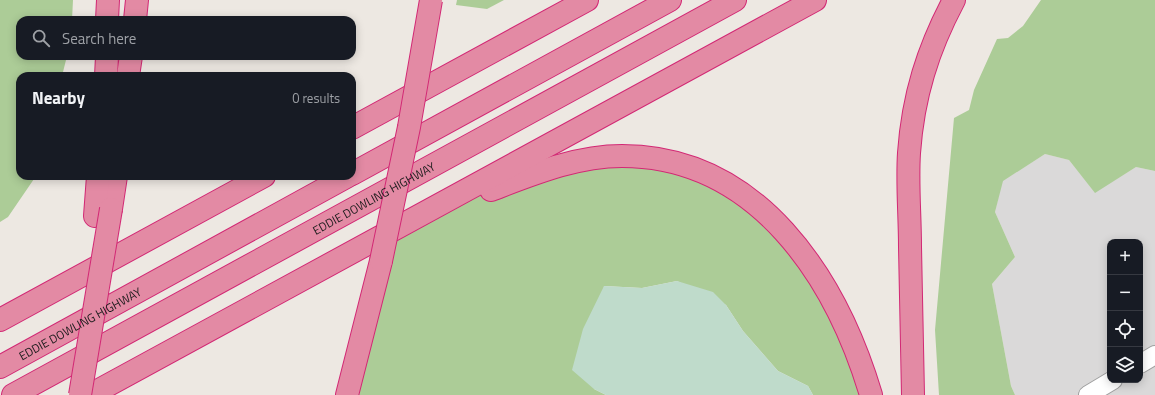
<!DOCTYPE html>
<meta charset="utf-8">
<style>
:root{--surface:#171b24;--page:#20242c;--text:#f1f3f6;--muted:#9ea1a6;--line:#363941}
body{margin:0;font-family:"Titillium Web",sans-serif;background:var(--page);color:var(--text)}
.controls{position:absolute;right:12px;bottom:12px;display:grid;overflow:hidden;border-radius:8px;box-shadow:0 2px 10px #0003}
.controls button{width:36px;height:36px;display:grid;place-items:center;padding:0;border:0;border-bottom:1px solid var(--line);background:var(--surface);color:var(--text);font:20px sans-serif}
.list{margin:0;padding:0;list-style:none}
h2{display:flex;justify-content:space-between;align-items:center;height:52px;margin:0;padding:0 16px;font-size:17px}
h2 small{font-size:13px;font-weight:400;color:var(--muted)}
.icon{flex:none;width:22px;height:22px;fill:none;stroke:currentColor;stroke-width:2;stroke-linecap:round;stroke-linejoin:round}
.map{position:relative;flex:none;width:1155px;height:395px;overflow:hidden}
.search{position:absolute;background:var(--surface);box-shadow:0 2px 10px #0003;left:16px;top:16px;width:340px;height:44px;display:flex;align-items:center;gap:10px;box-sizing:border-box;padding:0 14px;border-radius:12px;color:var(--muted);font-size:15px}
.panel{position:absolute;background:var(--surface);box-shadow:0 2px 10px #0003;left:16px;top:72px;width:340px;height:108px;border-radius:12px}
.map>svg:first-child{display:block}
.residential{fill:#dad9d9;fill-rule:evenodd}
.forest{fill:#accc97}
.wetland{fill:#bfdbcb}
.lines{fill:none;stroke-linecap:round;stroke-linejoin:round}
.minor-casing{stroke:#a0a0a0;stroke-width:20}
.motorway-casing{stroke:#d22874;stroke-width:24}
.minor{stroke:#fff;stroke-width:18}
.motorway{stroke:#e38aa4;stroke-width:22}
.motorway-bridge-casing{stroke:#d22874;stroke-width:24;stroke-linecap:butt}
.motorway-bridge{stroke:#e38aa4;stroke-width:22}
.labels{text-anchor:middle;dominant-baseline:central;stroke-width:3.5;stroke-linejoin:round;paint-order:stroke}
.street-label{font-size:12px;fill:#1c1c1c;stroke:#fff}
</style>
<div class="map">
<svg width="1155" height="395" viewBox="0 0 1155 395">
<rect width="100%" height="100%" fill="#ede8e2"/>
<path class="residential" d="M 1045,154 L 1069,160 L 1095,192 L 1136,167 L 1155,171 L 1155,395 L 1015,395 L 1011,386 L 992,284 L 1015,257 L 995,212 L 1002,181 ZM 1110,242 L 1140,242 L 1140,380 L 1110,380 Z"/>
<g class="forest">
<path d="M 0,0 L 73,0 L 72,20 L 20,20 L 20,56 L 67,56 L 62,76 L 20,76 L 20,176 L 36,176 L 8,217 L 0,222 Z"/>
<path d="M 457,0 L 504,0 L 487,9 L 456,5 Z"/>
<path d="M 1041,0 L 1155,0 L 1155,171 L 1136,167 L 1095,193 L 1069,160 L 1045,154 L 1003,181 L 995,212 L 1015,257 L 992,284 L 1011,386 L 1015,395 L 939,395 L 935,330 L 954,118 L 969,110 L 974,90 L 997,39 L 1008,38 L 1023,26 Z"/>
<path d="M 620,159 L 708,180 L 778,230 L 839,331 L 859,395 L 813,395 L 808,386 L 778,371 L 743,331 L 726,305 L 677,281 L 642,288 L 604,286 L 594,389 L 606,395 L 359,395 L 392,231 L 507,182 Z"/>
</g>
<path class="wetland" d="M 677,281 L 713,292 L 726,305 L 743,331 L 778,371 L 808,386 L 813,395 L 606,395 L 594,389 L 572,370 L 583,329 L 604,286 L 642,288 Z"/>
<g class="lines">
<defs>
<g id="minor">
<path d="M 1140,364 L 1155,355"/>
<path d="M 1088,395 L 1113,380"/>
</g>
<g id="motorway">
<path d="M 107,20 L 108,0"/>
<path d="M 135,20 L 137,0"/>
<path d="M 106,76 L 107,56"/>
<path d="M 128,76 L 131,56"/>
<path d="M 352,128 L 587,0"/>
<path d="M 352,174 L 670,0"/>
<path d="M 491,190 C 533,174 576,156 622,156 C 758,156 836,278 871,395"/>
<path d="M 111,209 L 116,176"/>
<path d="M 95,216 L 98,176"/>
<path d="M 0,320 L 264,176"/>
<path id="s1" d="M 0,367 L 348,176"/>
<path id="s2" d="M 13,395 L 735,0"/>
<path d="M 90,395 L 815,0"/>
<path d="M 347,395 L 381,261"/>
<path d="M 913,395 C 912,346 911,296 910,247 C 910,215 907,184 909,153 C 913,96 928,49 954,0"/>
</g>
</defs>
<use href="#minor" class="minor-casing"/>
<use href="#motorway" class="motorway-casing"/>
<use href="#minor" class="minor"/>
<use href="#motorway" class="motorway"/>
<defs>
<g id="motorway-bridge">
<path d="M 381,261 L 409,127 L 431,0"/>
<path d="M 80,395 L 111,209"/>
</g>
</defs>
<use href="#motorway-bridge" class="motorway-bridge-casing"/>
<use href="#motorway-bridge" class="motorway-bridge"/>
</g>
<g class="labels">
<g class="street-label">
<text stroke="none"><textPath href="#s2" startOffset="411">EDDIE DOWLING HIGHWAY</textPath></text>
<text stroke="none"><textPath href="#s1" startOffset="91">EDDIE DOWLING HIGHWAY</textPath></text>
</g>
</g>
</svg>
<div class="controls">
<button>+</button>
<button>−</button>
<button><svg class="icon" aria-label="locate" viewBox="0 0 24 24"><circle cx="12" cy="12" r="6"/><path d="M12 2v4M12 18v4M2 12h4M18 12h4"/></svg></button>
<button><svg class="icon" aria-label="layers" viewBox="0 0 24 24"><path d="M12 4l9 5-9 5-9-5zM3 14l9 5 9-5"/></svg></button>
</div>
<div class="search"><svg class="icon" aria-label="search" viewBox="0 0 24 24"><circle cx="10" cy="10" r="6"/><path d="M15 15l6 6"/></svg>Search here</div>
<section class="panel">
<h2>Nearby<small>0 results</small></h2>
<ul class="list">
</ul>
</section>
</div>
